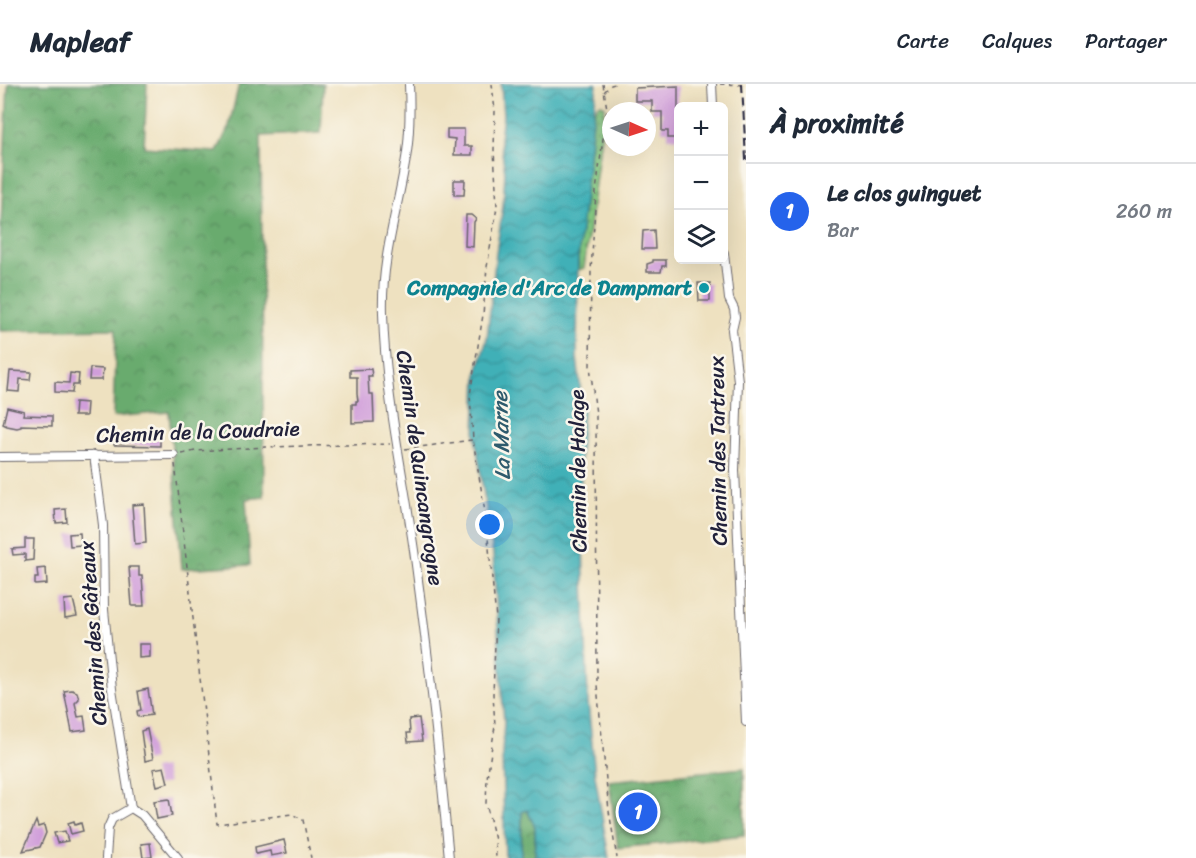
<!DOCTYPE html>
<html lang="fr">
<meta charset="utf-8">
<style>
:root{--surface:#fff;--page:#f2f2f3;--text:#1f2937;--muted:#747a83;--line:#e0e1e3;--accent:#2563eb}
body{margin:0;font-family:Sriracha,sans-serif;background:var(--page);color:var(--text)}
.controls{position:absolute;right:18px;top:18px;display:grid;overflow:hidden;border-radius:9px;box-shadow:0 6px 24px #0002}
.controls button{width:54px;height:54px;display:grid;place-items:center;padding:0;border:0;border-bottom:2px solid var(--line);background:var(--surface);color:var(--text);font:30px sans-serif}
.compass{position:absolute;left:602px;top:18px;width:54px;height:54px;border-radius:50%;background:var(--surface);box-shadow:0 6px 24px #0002;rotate:93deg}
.you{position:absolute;left:490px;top:441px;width:21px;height:21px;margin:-15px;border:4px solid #fff;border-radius:50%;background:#1a73e8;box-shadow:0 0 0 9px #1a73e833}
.badge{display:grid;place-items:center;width:39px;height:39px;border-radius:50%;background:var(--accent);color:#fff;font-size:20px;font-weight:700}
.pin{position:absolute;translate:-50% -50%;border:3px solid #fff;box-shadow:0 2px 6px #0006}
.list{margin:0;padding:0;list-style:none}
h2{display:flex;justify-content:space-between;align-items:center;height:78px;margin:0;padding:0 24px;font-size:26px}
h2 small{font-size:20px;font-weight:400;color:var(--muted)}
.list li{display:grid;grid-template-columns:39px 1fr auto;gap:18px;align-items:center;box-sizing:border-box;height:96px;padding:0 24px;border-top:2px solid var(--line)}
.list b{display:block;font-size:22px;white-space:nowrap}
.list p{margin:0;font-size:20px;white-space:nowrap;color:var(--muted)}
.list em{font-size:20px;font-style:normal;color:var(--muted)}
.icon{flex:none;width:33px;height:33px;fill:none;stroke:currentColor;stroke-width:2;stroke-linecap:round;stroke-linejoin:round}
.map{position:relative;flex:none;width:746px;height:774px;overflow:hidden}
header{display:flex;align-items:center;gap:36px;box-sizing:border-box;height:84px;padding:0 30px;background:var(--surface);border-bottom:2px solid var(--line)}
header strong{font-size:28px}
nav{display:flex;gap:33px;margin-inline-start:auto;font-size:21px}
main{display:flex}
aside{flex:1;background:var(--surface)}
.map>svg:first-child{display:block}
.grass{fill:url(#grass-dots);stroke:#52745d;stroke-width:1.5}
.forest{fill:url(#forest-crowns);stroke:#466654;stroke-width:1.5}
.water{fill:url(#water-waves);stroke:#316979;stroke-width:1.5}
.building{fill:#d09eda}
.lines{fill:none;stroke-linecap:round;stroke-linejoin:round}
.minor-casing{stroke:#69656a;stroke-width:10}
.path{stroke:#69656a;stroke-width:1.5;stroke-dasharray:4.5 4.5;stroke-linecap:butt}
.minor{stroke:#fff;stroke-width:8}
.rail{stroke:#22223b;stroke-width:2;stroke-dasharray:9 4.5;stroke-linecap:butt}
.culture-dot{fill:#0f9aa8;stroke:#fbf7ec;stroke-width:2}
.labels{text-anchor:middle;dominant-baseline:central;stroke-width:5;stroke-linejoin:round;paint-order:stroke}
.culture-label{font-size:21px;font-weight:bold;fill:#0d838f;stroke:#fbf7ec;text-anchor:end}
.street-label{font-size:21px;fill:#22223b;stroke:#fbf7ec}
.water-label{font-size:22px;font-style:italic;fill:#2e5b6d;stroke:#fbf7ec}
</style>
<header>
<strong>Mapleaf</strong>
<nav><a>Carte</a><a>Calques</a><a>Partager</a></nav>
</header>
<main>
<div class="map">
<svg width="746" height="774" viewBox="0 0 746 774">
<defs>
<pattern id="grass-dots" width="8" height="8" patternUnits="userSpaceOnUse" patternTransform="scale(1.5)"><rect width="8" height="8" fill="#82c67f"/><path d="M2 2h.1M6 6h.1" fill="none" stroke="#6aa069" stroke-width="1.8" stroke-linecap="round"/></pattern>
<pattern id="forest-crowns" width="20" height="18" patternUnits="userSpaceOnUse" patternTransform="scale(1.5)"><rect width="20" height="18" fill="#69ab6e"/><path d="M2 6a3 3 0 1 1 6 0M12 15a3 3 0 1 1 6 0" fill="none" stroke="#568b5c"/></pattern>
<pattern id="water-waves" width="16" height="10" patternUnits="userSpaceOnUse" patternTransform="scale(1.5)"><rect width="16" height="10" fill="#40b0b7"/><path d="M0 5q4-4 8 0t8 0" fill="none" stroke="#358f96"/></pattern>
</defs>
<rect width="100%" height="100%" fill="#fbf7ec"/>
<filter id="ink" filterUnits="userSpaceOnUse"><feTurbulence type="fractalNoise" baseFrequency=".0167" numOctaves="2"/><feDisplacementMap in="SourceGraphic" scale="12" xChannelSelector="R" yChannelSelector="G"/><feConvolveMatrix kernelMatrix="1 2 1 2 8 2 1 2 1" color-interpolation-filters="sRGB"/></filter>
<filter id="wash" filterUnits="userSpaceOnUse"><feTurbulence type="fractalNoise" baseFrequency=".008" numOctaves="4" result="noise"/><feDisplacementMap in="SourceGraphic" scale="24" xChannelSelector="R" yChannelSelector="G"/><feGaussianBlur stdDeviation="1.35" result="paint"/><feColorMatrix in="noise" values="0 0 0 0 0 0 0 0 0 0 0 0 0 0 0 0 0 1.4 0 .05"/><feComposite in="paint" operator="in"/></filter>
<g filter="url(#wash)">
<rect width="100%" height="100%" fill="#eee1c0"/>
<path class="grass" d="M 601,20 L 605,22 L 584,184 L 579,186 L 578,174 L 593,31 L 598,21 Z"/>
<g class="forest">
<path d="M 8,0 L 147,0 L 144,63 L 217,68 L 229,42 L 239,0 L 323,0 L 321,49 L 261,52 L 264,413 L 246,415 L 250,481 L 182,485 L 169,328 L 113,333 L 116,245 L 0,247 L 0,160 Z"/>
<path d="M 744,684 L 744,751 L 618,764 L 609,697 Z"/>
<path d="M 527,726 L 535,743 L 535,774 L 521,774 L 522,728 Z"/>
</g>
<path class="water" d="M 501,0 L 597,0 L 578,174 L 577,273 L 583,327 L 580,369 L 588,618 L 595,691 L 609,774 L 535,774 L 535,743 L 527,726 L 522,728 L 521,774 L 505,774 L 502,670 L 504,638 L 493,470 L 475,352 L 477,288 L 487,254 L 496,169 L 503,122 L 505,88 L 500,55 L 503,32 Z"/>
<g id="blocks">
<g class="building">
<path d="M 678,2 L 678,54 L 668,54 L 668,47 L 662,47 L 662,28 L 652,28 L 652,17 L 635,17 L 635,4 Z"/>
<path d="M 447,45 L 464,45 L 464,62 L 472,62 L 472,71 L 454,71 L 455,55 L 447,54 Z"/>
<path d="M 454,96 L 465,96 L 464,111 L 454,111 Z"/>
<path d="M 466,131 L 471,131 L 476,135 L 474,138 L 473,163 L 465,162 Z"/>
<path d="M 654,146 L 655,165 L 642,165 L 643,147 Z"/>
<path d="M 653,176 L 666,176 L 666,182 L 662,182 L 661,188 L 647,188 L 647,180 L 653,178 Z"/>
<path d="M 698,199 L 710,199 L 710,217 L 699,217 Z"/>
<path d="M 90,284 L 103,285 L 102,296 L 89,296 Z"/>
<path d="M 371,285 L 372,292 L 368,292 L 369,310 L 373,310 L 374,338 L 352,339 L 352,320 L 356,320 L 356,317 L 358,317 L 357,310 L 357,293 L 350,293 L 350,286 Z"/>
<path d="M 10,287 L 31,288 L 30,296 L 20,295 L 19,308 L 8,307 Z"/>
<path d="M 70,289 L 79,290 L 78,301 L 73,301 L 72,309 L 55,308 L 55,298 L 69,299 Z"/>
<path d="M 75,318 L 87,319 L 86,332 L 74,332 Z"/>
<path d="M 7,323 L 24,327 L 23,331 L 52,332 L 52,342 L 21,341 L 21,343 L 17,344 L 7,342 L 3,340 Z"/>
<path d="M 115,351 L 160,353 L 160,362 L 114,361 Z"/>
<path d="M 144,420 L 146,459 L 135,460 L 132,421 Z"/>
<path d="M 66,425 L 67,438 L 56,439 L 55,426 Z"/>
<path d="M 80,449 L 81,461 L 70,462 L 69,450 Z"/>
<path d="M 25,455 L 34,455 L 33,476 L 25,477 L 25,470 L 13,471 L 12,465 L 25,464 Z"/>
<path d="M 129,483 L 139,483 L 139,492 L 142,492 L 144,522 L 132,522 Z"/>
<path d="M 46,484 L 47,500 L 35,501 L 35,494 L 38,494 L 37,485 Z"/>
<path d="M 73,515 L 77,532 L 65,534 L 64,516 Z"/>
<path d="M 139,560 L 150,560 L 150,573 L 139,574 Z"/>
<path d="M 148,605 L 152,631 L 138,633 L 137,627 L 141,626 L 138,607 Z"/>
<path d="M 72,606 L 77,608 L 79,615 L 75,619 L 78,633 L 84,632 L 86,646 L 72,648 L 64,607 Z"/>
<path d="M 419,634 L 422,657 L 408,658 L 407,649 L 410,649 L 409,635 Z"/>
<path d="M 147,645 L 153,675 L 145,677 L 141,647 Z"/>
<path d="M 164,683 L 168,699 L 157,702 L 153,685 Z"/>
<path d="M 169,715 L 172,732 L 157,735 L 154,717 Z"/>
<path d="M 36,737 L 38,743 L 44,741 L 46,749 L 40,763 L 23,767 Z"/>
<path d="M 74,737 L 75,741 L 81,739 L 83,747 L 71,750 L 68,739 Z"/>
<path d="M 65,747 L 68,757 L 57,759 L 54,749 Z"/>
<path d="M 284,756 L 287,769 L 271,772 L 270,767 L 256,770 L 255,763 Z"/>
<path d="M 150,759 L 152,773 L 143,774 L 141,760 Z"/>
</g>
</g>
</g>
<g filter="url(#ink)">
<use href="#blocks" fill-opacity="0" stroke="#69656a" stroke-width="1.5"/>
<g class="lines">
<defs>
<g id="minor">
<path d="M 409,0 C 410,23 410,46 407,68 C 399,122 381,174 383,229 C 385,314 405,397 416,481 C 429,578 440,676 449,774"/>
<path d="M 712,0 L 713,22"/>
<path d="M 724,169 L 729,215 L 734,225 L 735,233 L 732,246 L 738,297 L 735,386 L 746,638"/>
<path d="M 94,371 L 103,441 L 104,526 L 112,605 L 131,724"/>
<path d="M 0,373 L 174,371"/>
<path d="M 106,774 L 108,744 L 112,735 L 131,724 L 142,731 L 178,774"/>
</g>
</defs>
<use href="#minor" class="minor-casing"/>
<g class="path">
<path d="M 492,0 L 495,27 L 494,66 L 497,123 L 487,183 L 483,231 L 470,311 L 473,356 L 486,434 L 496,534 L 493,610 L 495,642 L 487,694 L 486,719 L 495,756 L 496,774"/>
<path d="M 603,0 L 607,25 L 596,107 L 591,187 L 590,282 L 596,330 L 597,601 L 609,727 L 617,774"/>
<path d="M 720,0 L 746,1"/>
<path d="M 604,8 L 611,1 L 615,0"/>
<path d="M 405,365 L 472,356"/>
<path d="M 182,370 L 195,367 L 265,363 L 390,360"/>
<path d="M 175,380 L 217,740 L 292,730 L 303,736 L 311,774"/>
</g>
<use href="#minor" class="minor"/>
<path class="rail" d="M 742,0 L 746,76"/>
</g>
</g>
<circle class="culture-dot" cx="704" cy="204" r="6"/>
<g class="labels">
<g class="culture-label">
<text x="692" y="204">Compagnie d'Arc de Dampmart</text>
</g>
<g class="street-label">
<text transform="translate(198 348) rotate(-2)">Chemin de la Coudraie</text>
<text transform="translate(718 367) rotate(-91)">Chemin des Tartreux</text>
<text transform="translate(420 384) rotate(82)">Chemin de Quincangrogne</text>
<text transform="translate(578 387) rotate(-91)">Chemin de Halage</text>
<text transform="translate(93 549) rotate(-94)">Chemin des Gâteaux</text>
</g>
<g class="water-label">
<text transform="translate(501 352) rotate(-92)">La Marne</text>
</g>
</g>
</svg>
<div class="controls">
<button>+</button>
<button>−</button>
<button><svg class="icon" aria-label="layers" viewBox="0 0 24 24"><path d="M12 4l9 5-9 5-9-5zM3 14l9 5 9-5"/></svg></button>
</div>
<svg class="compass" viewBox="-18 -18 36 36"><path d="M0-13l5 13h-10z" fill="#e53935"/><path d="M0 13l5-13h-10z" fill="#747a83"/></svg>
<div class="you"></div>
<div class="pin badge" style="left:638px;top:728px">1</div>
</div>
<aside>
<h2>À proximité<small></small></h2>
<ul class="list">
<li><span class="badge">1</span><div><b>Le clos guinguet</b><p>Bar</p></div><em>260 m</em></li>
</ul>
</aside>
</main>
